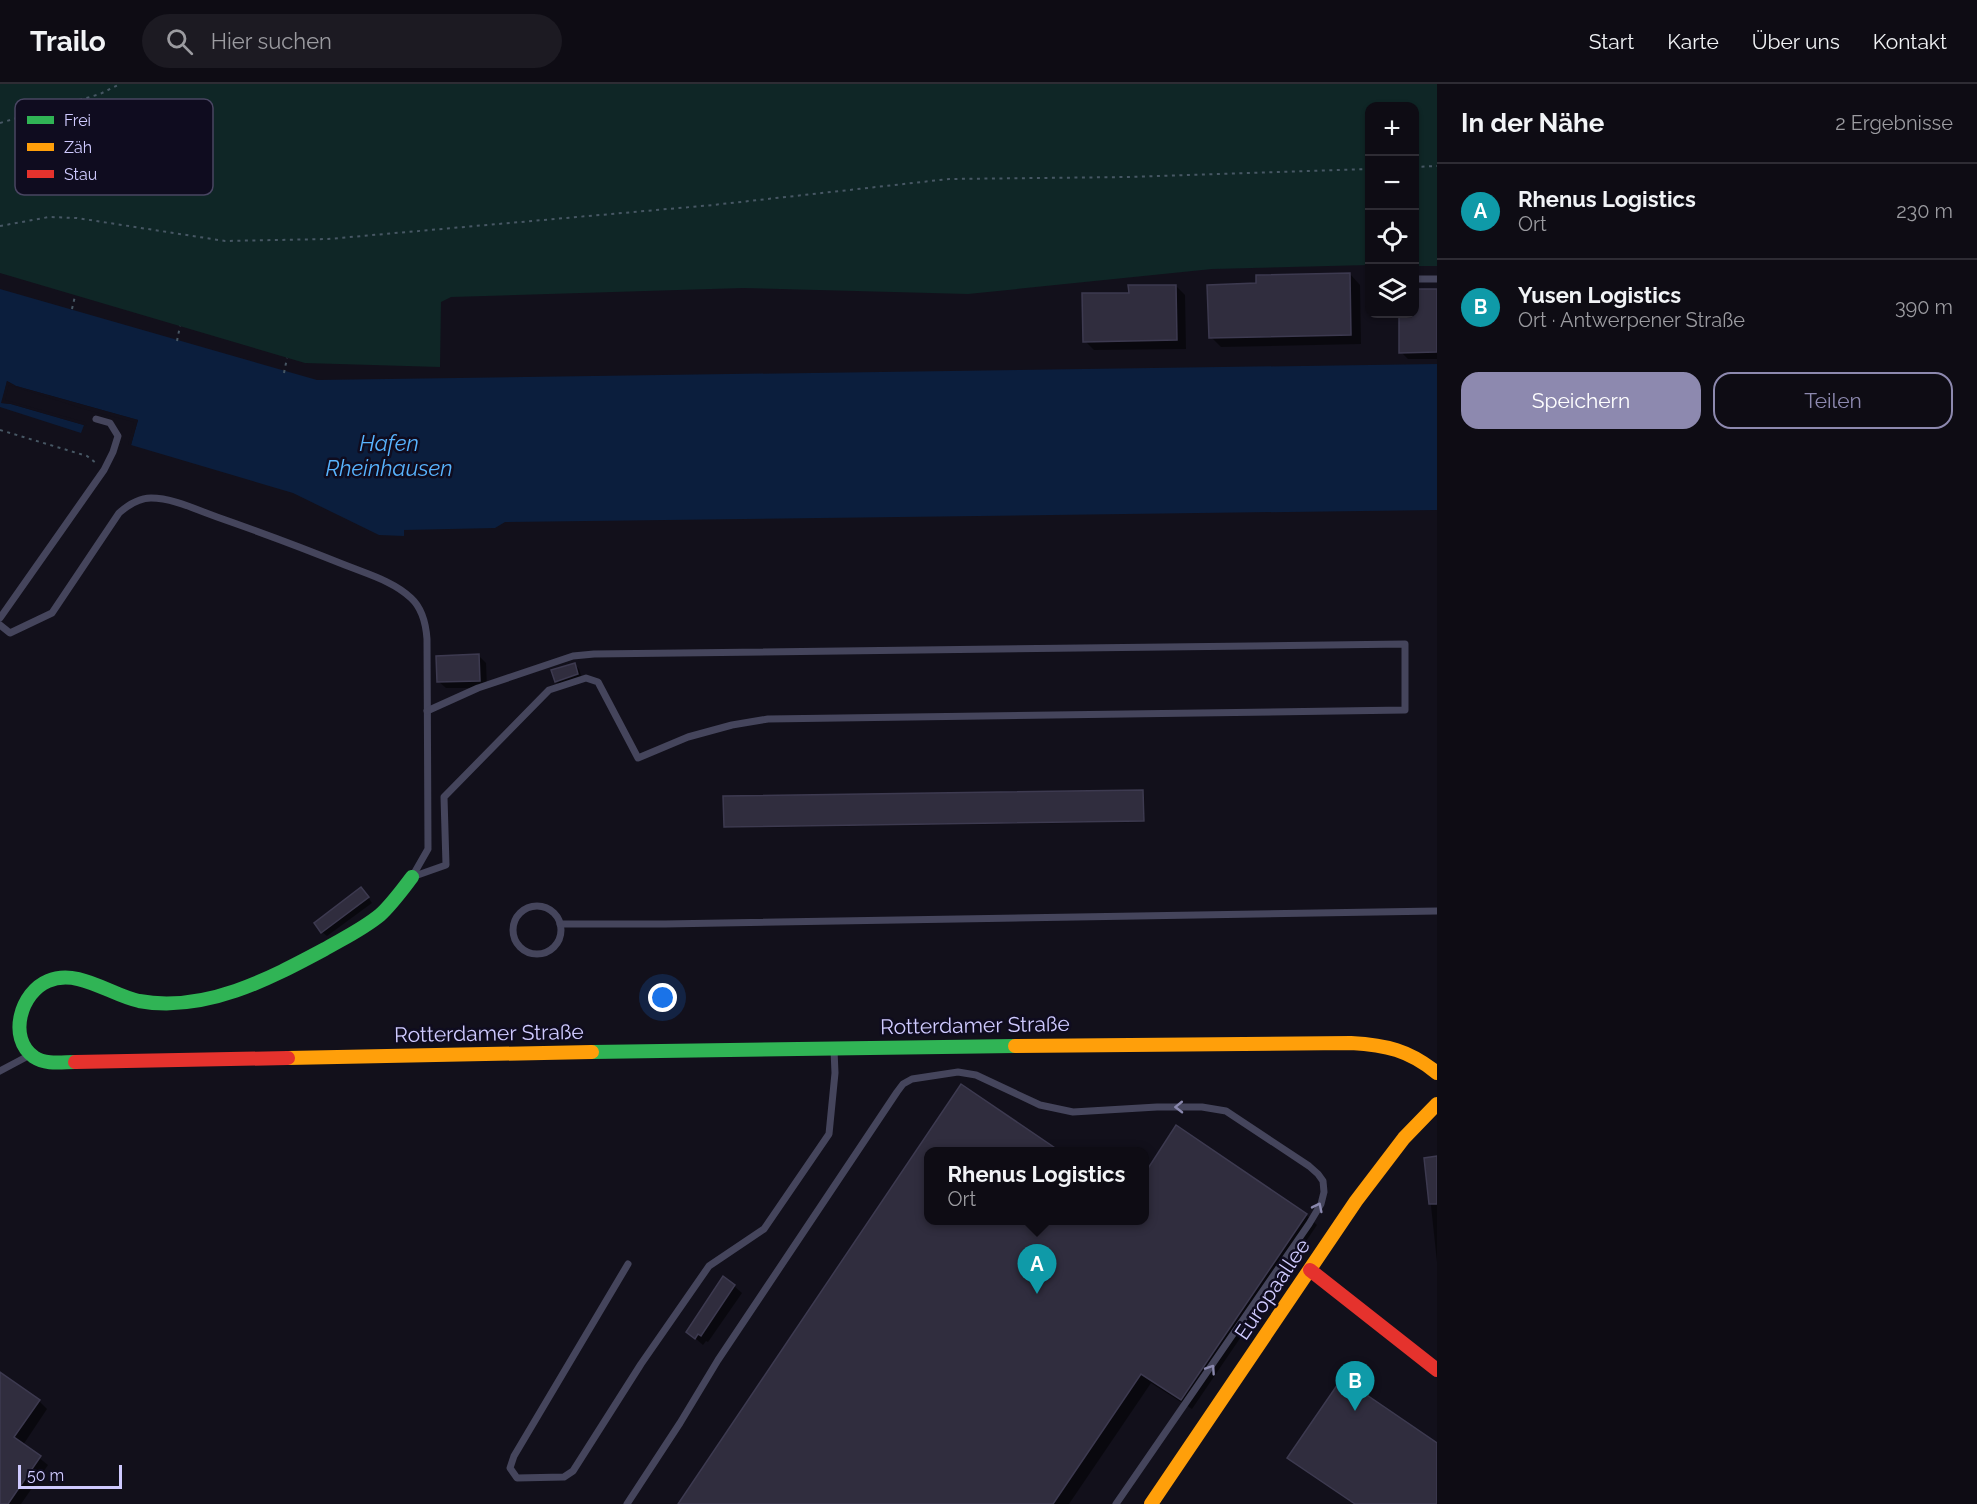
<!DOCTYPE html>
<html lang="de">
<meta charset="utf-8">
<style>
:root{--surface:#0e0c14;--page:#1c1a22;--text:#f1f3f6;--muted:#9b9ba0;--line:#2e2c34;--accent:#8d89af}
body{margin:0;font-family:Raleway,sans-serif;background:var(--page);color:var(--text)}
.controls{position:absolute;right:18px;top:18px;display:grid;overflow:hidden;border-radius:12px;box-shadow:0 2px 4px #0004}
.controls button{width:54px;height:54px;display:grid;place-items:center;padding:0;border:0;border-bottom:2px solid var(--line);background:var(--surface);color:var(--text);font:30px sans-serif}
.scale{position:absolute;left:18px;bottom:15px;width:104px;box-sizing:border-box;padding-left:6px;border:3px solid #cfcaff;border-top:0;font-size:16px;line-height:21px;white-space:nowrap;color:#cfcaff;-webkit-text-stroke:4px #0f0c1f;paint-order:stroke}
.you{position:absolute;left:663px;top:914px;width:21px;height:21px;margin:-15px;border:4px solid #fff;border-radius:50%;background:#1a73e8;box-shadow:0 0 0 9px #1a73e833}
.badge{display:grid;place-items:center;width:39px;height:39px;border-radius:50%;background:var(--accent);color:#fff;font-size:20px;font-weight:700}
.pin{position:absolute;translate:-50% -50px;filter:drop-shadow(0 2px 3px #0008)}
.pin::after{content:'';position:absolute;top:32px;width:21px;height:18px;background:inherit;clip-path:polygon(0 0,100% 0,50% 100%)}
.popup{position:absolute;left:924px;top:1063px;width:225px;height:78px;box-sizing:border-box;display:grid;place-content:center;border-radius:12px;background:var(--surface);filter:drop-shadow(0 2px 4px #0005);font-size:20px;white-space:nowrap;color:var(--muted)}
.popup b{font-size:22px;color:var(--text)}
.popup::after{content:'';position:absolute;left:50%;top:100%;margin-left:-12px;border:12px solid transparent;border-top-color:var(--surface)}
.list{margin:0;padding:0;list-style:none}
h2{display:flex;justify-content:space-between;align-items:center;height:78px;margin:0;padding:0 24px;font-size:26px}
h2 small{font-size:20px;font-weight:400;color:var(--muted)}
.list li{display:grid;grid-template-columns:39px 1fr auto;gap:18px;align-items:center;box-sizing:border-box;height:96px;padding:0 24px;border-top:2px solid var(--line)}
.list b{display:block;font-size:22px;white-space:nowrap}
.list p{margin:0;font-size:20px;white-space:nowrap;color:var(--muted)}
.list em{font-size:20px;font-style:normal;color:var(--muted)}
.actions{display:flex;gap:12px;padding:18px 24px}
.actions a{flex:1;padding:14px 0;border:2px solid var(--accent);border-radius:18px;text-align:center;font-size:21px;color:var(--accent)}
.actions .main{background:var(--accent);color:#fff}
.icon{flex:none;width:33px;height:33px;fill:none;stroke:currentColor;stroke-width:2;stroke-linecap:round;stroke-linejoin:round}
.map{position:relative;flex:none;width:1437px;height:1420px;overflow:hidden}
header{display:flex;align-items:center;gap:36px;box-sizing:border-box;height:84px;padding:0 30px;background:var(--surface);border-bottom:2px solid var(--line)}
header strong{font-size:28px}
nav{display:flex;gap:33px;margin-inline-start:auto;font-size:21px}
.search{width:420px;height:54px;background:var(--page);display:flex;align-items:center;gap:15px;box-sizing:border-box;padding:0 21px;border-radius:33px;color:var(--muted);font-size:22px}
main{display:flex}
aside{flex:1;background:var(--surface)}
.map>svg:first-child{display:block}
.green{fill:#0f2626}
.water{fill:#0b1e3d}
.pier{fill:#12101b}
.shadow{fill:#0007}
.building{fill:#302d3e;stroke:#3d3a50;stroke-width:1.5}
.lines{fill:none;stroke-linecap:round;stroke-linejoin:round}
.path{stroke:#475764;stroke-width:2;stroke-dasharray:3 4.5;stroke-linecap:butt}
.lane{stroke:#45455c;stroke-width:7}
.fast{stroke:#30b455;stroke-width:14}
.slow{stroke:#ff9f0a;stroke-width:14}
.jam{stroke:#e5322d;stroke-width:14}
.oneway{stroke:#8a88ae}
.labels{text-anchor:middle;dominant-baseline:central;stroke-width:5;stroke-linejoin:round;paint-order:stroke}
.street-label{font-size:21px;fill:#cfcaff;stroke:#0f0c1f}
.water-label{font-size:22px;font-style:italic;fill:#58b4ff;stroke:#0f0c1f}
.key{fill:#0f0c1f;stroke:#494562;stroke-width:1.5}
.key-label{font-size:16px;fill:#cfcaff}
</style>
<header>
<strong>Trailo</strong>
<div class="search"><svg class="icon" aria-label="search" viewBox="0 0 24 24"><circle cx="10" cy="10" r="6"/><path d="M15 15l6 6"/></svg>Hier suchen</div>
<nav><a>Start</a><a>Karte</a><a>Über uns</a><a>Kontakt</a></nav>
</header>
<main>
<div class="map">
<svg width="1437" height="1420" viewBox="0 0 1437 1420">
<rect width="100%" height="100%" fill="#12101b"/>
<path class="green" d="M 0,0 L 1437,0 L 1437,182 L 1415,182 L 1414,22 L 1370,22 L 1369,181 L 1212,185 L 968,210 L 743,204 L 451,213 L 441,218 L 440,283 L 305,279 L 0,189 Z"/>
<path class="water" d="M 0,205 L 317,296 L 1437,280 L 1437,426 L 505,438 L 495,444 L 404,446 L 404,452 L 379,451 L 293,409 L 131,361 L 138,336 L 16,302 L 7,297 L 2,319 L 11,320 L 84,341 L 81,349 L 0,323 Z"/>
<path class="pier" d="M 7,297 L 16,302 L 138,336 L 131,361 L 128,360 L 134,338 L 87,326 L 9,301 L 5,316 L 85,338 L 87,342 L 11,320 L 1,319 Z"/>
<g class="shadow">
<path d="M 1350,190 L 1360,201 L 1361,260 L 1221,263 L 1211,253 L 1258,201 Z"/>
<path d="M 1176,202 L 1185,211 L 1186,265 L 1094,266 L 1085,257 L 1130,211 Z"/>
<path d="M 1437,206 L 1437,275 L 1408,275 L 1401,268 L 1401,230 L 1414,230 Z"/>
<path d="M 479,572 L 486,579 L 487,604 L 446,604 L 438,597 Z"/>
<path d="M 574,580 L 579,585 L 582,595 L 561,602 L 556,597 Z"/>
<path d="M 1143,707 L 1144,709 L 1145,738 L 727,744 L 725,742 Z"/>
<path d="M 366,810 L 372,819 L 327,852 L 322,848 Z"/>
<path d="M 1177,1044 L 1306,1131 L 1317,1141 L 1192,1325 L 1151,1299 L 1069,1420 L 680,1420 L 929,1068 L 929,1136 L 1145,1136 L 1145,1092 Z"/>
<path d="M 1437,1074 L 1437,1178 L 1426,1075 Z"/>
<path d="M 734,1202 L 742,1209 L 708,1258 L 706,1257 L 703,1261 L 688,1248 Z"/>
<path d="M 0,1290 L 39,1317 L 47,1325 L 23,1361 L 48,1381 L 21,1420 L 0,1420 Z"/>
<path d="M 1437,1361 L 1437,1420 L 1354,1420 L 1296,1381 L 1289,1374 Z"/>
</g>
<g class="building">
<path d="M 1350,189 L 1351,251 L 1209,254 L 1207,201 L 1256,199 L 1256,191 Z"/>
<path d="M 1128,201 L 1176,201 L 1177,256 L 1083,258 L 1082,209 L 1129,209 Z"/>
<path d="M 1414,205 L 1437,205 L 1437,268 L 1399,269 L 1399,230 L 1414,230 Z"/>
<path d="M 479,570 L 480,597 L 437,598 L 436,572 Z"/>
<path d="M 575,579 L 578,590 L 555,598 L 551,586 Z"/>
<path d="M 1143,706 L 1144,737 L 724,743 L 723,712 Z"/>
<path d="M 361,803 L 369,813 L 321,849 L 314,839 Z"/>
<path d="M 961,1000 L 1061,1068 L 929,1068 L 929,1137 L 1145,1137 L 1145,1089 L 1176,1041 L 1307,1130 L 1181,1316 L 1141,1290 L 1053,1420 L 678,1420 Z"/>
<path d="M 1437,1072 L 1437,1120 L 1429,1120 L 1424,1074 Z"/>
<path d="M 723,1192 L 735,1201 L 701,1252 L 698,1250 L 695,1255 L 686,1248 Z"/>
<path d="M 0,1288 L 40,1316 L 14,1353 L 41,1372 L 8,1420 L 0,1420 Z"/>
<path d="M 1342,1294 L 1437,1359 L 1437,1420 L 1355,1420 L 1287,1374 Z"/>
</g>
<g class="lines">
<g class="path">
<path d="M 0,39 L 100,10 L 120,0"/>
<path d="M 1414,83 L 1437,82"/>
<path d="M 0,142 L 49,133 L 77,134 L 225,157 L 328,155 L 713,121 L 949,95 L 1128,93 L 1370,85"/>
<path d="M 72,225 L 75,212"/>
<path d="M 177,257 L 180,242"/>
<path d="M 284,289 L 287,274"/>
<path d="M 0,346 L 87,372 L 96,379"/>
</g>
<g class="lane">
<path d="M 1414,195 L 1437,195"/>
<path d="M 0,534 L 104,386 L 113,368 L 118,352 L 110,339 L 96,335"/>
<path d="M 0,541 L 10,549 L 52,529 L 119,429 C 128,421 138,414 151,414 C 173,414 197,426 217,433 C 260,448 303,464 345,481 C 367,490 393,497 411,514 C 422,524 426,541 427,555 L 428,765 L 412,793"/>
<path d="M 412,793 L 446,781 L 444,713 L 549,606 L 586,594 L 598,598 L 638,674 L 688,653 L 732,641 L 768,635 L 1405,626 L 1405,560 C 1135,561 865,566 594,570 L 573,572 L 478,604 L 427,627"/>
<circle cx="537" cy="846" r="24"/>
<path d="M 560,840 L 665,840 L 1437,827"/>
<path d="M 0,987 L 30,971"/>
<path d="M 628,1180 L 514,1372 L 510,1384 L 517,1394 L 564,1393 L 573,1387 L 641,1280 L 709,1182 L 764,1145 L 829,1050 L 835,989 L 834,966"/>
<path d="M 627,1420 L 680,1339 L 718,1276 L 897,1008 L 903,1000 L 912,995 L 958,988 L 976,991 L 1040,1021 L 1073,1028 L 1157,1023 L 1202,1023 L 1226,1027 L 1309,1082 L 1318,1090 L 1323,1097 L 1324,1108 L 1321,1120 L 1309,1140 L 1116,1420"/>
</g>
<g class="fast">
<path d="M 592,968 L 1015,962"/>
<path d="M 75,978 C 62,978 46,981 34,973 C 7,954 21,908 48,897 C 78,884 110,911 139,917 C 205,929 269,895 325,865 C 344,854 363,845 380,831 C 392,820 402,806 412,793"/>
</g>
<g class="slow">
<path d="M 1015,962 L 1351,959 C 1386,961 1409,966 1437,989"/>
<path d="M 288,974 L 592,968"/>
<path d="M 1151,1420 L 1356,1117 L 1404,1054 L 1437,1020"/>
</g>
<g class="jam">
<path d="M 75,978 L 288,974"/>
<path d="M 1310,1186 L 1437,1286"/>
</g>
</g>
<defs><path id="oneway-chevron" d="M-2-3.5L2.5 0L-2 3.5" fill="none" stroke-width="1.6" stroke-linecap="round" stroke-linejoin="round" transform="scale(1.5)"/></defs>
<g class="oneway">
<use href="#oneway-chevron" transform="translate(1179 1023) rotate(179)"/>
<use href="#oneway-chevron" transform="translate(1318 1123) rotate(-64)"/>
<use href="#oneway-chevron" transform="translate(1211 1285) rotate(-56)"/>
</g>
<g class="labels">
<g class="street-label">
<text transform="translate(975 941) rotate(-1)">Rotterdamer Straße</text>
<text transform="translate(489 949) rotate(-1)">Rotterdamer Straße</text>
<text transform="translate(1272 1205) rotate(-56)">Europaallee</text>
</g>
<g class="water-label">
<text x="389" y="359">Hafen<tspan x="389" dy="25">Rheinhausen</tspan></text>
</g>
</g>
<rect x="15" y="15" width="198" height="96" rx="9" class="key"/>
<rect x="27" y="32" width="27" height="8" fill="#30b455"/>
<rect x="27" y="59" width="27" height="8" fill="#ff9f0a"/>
<rect x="27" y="86" width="27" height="8" fill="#e5322d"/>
<g class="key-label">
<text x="64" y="42">Frei</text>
<text x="64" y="69">Zäh</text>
<text x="64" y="96">Stau</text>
</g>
</svg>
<div class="controls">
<button>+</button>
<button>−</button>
<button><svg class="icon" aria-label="locate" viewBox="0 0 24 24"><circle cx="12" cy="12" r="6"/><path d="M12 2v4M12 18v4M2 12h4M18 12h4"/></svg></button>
<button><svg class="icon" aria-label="layers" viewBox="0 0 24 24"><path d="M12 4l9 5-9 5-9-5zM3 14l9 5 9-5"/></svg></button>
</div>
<div class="scale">50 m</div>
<div class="you"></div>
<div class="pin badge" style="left:1037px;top:1210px;background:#0f9aa8">A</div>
<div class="popup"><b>Rhenus Logistics</b>Ort</div>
<div class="pin badge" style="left:1355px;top:1327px;background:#0f9aa8">B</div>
</div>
<aside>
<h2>In der Nähe<small>2 Ergebnisse</small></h2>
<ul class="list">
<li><span class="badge" style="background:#0f9aa8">A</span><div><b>Rhenus Logistics</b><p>Ort</p></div><em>230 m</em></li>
<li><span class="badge" style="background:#0f9aa8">B</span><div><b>Yusen Logistics</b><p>Ort · Antwerpener Straße</p></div><em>390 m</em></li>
</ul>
<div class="actions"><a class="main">Speichern</a><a>Teilen</a></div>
</aside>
</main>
